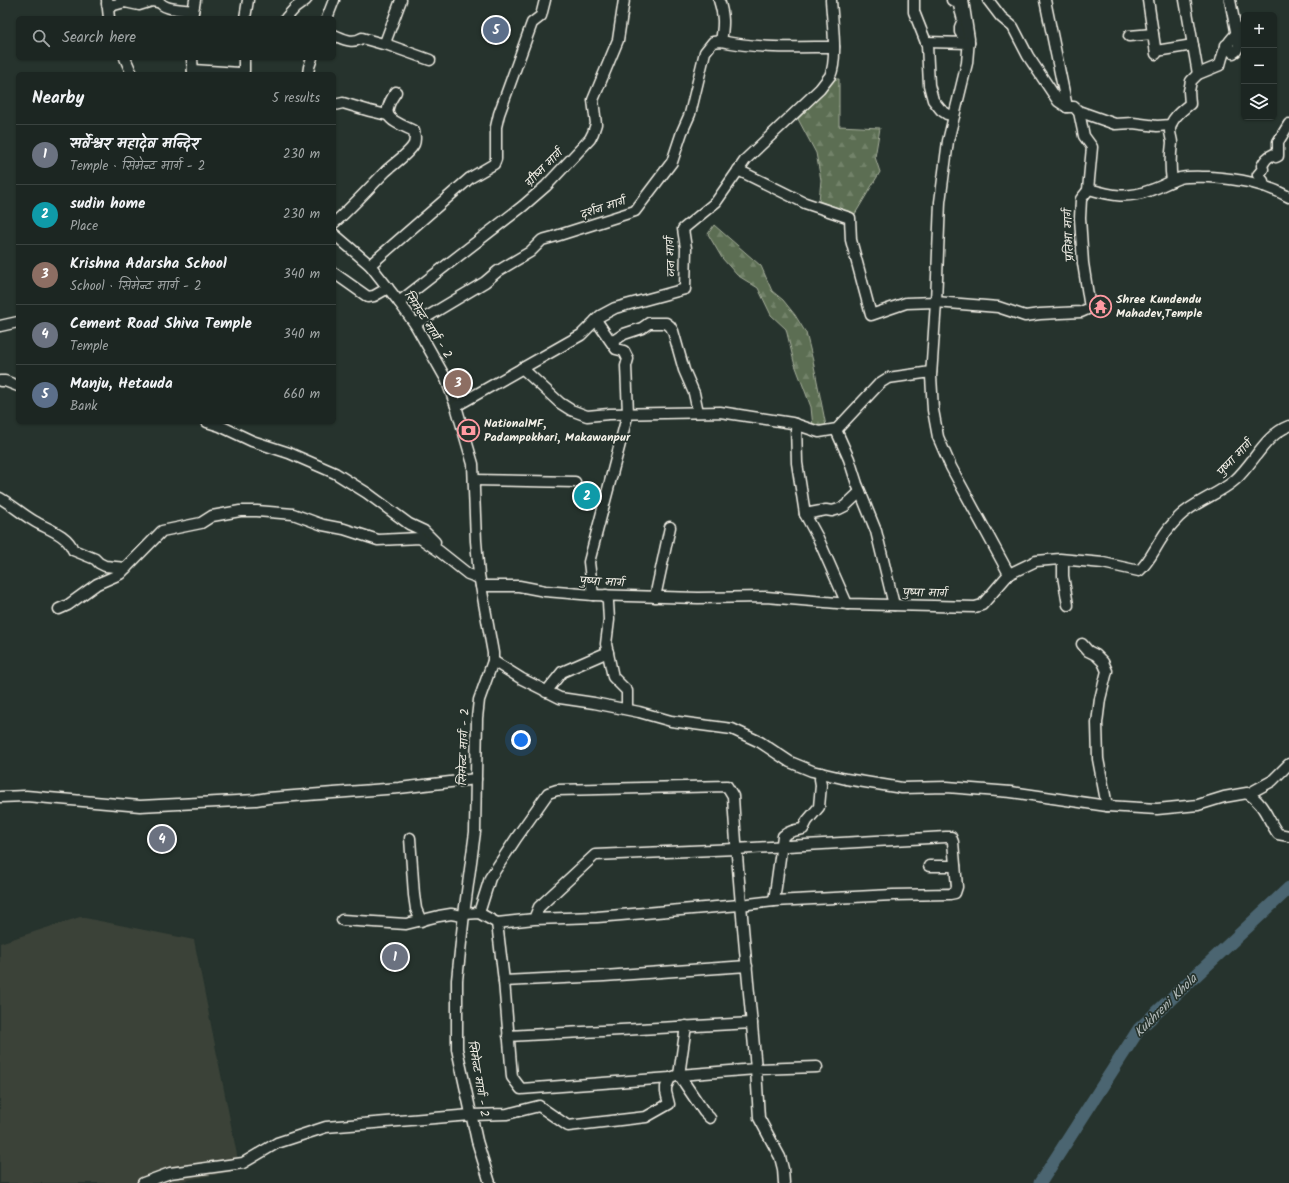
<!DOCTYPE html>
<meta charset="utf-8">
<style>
:root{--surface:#1c2622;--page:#29322f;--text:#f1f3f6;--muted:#a0a5a5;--line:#3a4340;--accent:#d93025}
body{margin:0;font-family:Kalam,"Playpen Sans Deva",sans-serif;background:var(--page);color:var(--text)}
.controls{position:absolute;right:12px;top:12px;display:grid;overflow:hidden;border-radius:6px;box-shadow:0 1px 3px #0004}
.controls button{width:36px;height:36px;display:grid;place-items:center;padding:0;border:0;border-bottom:1px solid var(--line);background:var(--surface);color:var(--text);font:20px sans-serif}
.you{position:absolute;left:521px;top:740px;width:14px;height:14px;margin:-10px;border:3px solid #fff;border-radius:50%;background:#1a73e8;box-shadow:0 0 0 6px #1a73e833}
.badge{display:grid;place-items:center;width:26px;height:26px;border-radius:50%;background:var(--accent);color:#fff;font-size:13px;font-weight:700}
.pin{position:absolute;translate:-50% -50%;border:2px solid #fff;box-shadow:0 1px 4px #0006}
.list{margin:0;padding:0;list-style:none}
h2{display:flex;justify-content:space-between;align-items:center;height:52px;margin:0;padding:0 16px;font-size:17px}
h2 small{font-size:13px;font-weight:400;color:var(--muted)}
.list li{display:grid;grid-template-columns:26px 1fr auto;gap:12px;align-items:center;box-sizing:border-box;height:60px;padding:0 16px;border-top:1px solid var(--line)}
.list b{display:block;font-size:15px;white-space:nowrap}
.list p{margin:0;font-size:13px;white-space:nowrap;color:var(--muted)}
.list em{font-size:13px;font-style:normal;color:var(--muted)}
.icon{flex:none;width:22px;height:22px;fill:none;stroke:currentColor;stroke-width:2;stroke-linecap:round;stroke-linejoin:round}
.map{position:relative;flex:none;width:1289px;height:1183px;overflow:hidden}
.search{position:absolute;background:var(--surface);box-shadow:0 1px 3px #0004;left:16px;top:16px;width:320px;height:44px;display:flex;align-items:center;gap:10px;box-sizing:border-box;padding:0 14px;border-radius:6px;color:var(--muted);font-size:15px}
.panel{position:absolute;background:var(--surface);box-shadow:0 1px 3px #0004;left:16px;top:72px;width:320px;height:352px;border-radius:6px}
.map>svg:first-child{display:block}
.built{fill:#3b4238}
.forest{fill:url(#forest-firs);stroke:#a8b09d}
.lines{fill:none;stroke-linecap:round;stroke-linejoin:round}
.river{stroke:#4c6571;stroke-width:13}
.minor-casing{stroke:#f4f1e8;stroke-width:13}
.minor{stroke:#26332d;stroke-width:10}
.labels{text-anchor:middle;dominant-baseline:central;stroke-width:3.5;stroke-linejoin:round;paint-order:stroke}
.street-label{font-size:12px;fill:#f4f1e8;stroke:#26332d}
.poi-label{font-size:12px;font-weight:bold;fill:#f4f1e8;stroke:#26332d;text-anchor:start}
.water-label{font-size:13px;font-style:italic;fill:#b1b9b8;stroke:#26332d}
</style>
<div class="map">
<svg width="1289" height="1183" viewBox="0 0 1289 1183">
<defs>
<pattern id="forest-firs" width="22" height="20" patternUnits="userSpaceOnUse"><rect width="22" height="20" fill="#5b6e52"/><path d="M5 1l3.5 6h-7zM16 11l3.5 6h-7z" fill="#73836b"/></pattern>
</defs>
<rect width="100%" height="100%" fill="#26332d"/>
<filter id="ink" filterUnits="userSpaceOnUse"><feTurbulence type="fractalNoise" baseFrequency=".025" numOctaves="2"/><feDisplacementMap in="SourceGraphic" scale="8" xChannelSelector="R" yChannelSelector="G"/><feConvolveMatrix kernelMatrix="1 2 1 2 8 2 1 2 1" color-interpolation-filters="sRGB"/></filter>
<g filter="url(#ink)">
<path class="built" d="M 80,917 L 194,940 L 240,1170 L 171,1183 L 0,1183 L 0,943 Z"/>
<g class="forest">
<path d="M 832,79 L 839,79 L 839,126 L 880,128 L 875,157 L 880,172 L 855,214 L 819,201 L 821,180 L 816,153 L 798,119 L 822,94 Z"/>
<path d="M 714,225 L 761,266 L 772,291 L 783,300 L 795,315 L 806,333 L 813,361 L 826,426 L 813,427 L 811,407 L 794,362 L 786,329 L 771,315 L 758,288 L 737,275 L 722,258 L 708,234 Z"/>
</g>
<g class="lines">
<path class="river" d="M 1040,1183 L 1139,1029 L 1289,888"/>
<defs>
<g id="minor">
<path d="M 107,0 L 109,18"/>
<path d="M 158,0 C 164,11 182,9 193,11"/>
<path d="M 401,0 L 386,40 L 388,45 L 430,60"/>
<path d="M 914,0 L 914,12 L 927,45 L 929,85 L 933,100 L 941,110 L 947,114 L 954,116"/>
<path d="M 952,0 L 958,2 L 963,20 L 960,27 L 960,32 L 969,43"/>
<path d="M 963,0 L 969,39 L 967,63 L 948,141 L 940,202 L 936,302 L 931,376 L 933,410 L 938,437 L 951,467 L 1009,574"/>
<path d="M 988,0 L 1001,17 L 1013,27 L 1028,56 L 1058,101 L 1067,107 L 1074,107 L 1079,112 L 1084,136 L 1092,147 L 1088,190"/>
<path d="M 1045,0 L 1067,107"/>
<path d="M 1148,0 L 1156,54"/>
<path d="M 1185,0 L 1198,74"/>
<path d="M 107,4 L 114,5 L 125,2 L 139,5 L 152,1 L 158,2"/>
<path d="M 192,18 L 195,0"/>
<path d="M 245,18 L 248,0"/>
<path d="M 286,18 L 295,8 L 306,0"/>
<path d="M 327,18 L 334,0"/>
<path d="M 334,35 C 344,39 352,44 362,38 L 383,44 L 386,41"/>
<path d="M 1129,36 L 1153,34"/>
<path d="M 721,41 C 758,49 796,47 834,47"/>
<path d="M 926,42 L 969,43"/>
<path d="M 1226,45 L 1229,48 L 1233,53 L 1236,51 L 1239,46 L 1230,0"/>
<path d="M 1156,51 L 1193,45"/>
<path d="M 125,58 L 132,74"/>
<path d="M 192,58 L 193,74"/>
<path d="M 193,70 L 240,73 L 244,71 L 244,58"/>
<path d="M 308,74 L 309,67 L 312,58"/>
<path d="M 334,105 L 343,103 L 370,111 L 387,115"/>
<path d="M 1078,111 L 1115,124 L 1133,123 L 1157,126 L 1171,125"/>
<path d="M 738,170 L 805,203 L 850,218 L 851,240 L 871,315 L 906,303 L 936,302 L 998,307 L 1025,316 L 1040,314 L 1081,312 L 1090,308 L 1083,263 L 1080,218 L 1081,199 L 1089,189 C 1113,196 1127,199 1151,190 C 1161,187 1170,181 1180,178 C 1190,176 1200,177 1210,177 C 1238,179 1264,183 1289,197"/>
<path d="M 1172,181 C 1170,167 1170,157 1172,143 C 1172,139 1170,135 1170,131 C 1169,120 1182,110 1190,104 L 1189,91 L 1191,81 L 1198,74 L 1220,65 C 1224,50 1225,45 1237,33"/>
<path d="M 1264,186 L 1263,181 L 1258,175 L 1263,169 L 1262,166 C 1265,160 1267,157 1274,154 L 1276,157 L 1278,156 L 1278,142 L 1289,124"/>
<path d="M 334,223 C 352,207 368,189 385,172 C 393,164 410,153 414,144 C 416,139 415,136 414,131 C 391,120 378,118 396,92"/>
<path d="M 334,234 L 370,265 L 399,302 L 415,324 L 446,379 L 456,406 L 473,464 L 476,541 L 479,575 L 493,653 L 493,661 L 479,700 L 477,718 L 475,832 L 464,914 L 457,980 L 457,1049 L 477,1141 L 490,1183"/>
<path d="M 370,265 L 470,178 L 494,164 L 496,159 L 496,127 L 499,114 L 528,34 L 532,23 L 541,16 L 545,0"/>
<path d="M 334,273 L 368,297 L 374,296 L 388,288"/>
<path d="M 399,302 L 523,206 L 546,186 L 590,139 L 593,133 L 596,124 L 593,100 L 618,40 L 624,0"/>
<path d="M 415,324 L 485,282 L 498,271 L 530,252 L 542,240 L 553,237 L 635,211 L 672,162 L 682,132 L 690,114 L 705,52 L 713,42 L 721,41 C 724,24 724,16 719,0"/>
<path d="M 0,326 L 18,322"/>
<path d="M 612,342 L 624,334 L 642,328 L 649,323 L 666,323 L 670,326 L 673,331 L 684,370 L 694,393 L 698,412"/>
<path d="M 522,368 L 560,403 L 571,410 L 587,416 L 609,414 L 720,412 L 792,423 L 819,432 L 837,429 L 880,383 L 888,378 L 931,372"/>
<path d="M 0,381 L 5,381 L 18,386"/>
<path d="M 456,406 L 581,335 L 600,316 L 615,308 L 685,289 L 686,248 L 683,229 L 716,202 L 746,159 L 820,89 C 823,85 827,80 830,76 C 838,60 832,19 831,0"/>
<path d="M 207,422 L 220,426 L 252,441 L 289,453 L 335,473 L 367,493 L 409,524 L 424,531 L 435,542"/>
<path d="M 796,424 L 797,463 L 805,514 L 818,538 L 847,604"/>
<path d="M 837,429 L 837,432 L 849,459 L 857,484 L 876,531 L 894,605"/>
<path d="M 474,480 L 575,482"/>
<path d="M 0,498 C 12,505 22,514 34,521 C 47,529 67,534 73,550 L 95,559 L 99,563 L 105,566 L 126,568"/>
<path d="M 805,514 L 826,510 L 832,511 L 839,509 L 845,506 L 860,492"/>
<path d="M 1063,560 L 1063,576 L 1068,605"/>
<path d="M 481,586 L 519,586 L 545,591 L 593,595 L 698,598 L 766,597 L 849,604 L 975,607 L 982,605 L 1009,574 L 1036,561 L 1060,559 L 1103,563 L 1139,571 C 1149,562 1154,550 1162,538 C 1166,531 1173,523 1179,517 C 1195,501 1218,495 1235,480 C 1254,463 1265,435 1289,426"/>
<path d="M 593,595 L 589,562 L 628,413 L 626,366 L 628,359 L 624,351 L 616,349 L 596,320"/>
<path d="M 606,595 L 608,602 L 609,620 L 606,644 L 613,677 L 627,691 L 627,709"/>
<path d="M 655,597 L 670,527"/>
<path d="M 59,609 L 68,605 L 97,584 L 120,574 L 162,531 L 201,523 L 212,516 L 240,511 L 257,511 L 293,514 L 323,525 L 344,529 L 378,540 L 420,538 L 439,551 L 468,574 L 479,578"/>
<path d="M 1082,644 L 1088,651 L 1096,655 L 1103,662 L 1107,671 L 1100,699 L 1097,723 L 1098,759 L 1107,806"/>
<path d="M 493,661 L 522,679 L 560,698 L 594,703 L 639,712 L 671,721 L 732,729 L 760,742 L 790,762 L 812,771 L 846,779 L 902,788 L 947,787 L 1011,792 L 1107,806 L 1157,809 L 1198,805 L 1224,797 L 1247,793 C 1265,804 1267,819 1278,834 L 1289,836"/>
<path d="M 546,692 L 562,672 L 608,652"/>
<path d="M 1248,794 L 1272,781 L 1289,764"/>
<path d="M 0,797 L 26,796 L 140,806 L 256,800 L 268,798 L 399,788 L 476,779"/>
<path d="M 410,838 L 414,895 L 416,909 L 421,921"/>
<path d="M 929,866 L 955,866"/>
<path d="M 774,901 L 783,836 C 789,831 795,830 803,829 L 807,821 L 819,807 L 821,785 L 820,779 L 821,773"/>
<path d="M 479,913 L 490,878 L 517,837 L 548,793 L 557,790 L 727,786 L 733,796 C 738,887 748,978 756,1069 L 679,1075 L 670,1078 L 521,1089 L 512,1077 L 504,981 L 604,976 L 747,966"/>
<path d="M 464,914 L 479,913 L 497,923 L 534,919 L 597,917 L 740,905 L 774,901 L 893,895 L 950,894 L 955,893 L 957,887 L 953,842 L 951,837 L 946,837 L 736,849 L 595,855 L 539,907 L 534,919"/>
<path d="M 342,920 L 406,924 L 439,916 L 451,914 L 463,916"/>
<path d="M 497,923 L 504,981"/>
<path d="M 686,1026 L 679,1075 L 704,1112 L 710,1118"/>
<path d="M 508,1036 L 752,1023"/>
<path d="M 143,1183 L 170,1173 L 243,1163 L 277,1143 L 326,1127 L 471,1115 L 507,1114 L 539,1106 L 568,1126 L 646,1117 L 669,1104 L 666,1092 L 666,1087 L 670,1078"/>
<path d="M 784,1183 L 783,1169 L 780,1157 L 759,1118 L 756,1069 L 817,1067"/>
</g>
</defs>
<use href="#minor" class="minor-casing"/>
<use href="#minor" class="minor"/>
</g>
</g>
<defs>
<symbol id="temple-ring" viewBox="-11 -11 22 22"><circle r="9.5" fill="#26332d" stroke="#ff9aa2" stroke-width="1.5"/><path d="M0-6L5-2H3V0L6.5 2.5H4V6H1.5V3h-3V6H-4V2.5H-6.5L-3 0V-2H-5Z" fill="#ff9aa2"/></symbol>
<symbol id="bank-ring" viewBox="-11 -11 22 22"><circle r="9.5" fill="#26332d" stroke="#ff9aa2" stroke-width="1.5"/><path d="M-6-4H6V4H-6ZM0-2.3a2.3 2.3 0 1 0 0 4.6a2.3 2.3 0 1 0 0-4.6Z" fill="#ff9aa2"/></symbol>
</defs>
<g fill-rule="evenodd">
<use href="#temple-ring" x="1088" y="294" width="25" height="25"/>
<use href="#bank-ring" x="456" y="418" width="25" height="25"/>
</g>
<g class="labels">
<g class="street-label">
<text transform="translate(544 168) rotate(-45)">ग्रीष्म मार्ग</text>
<text transform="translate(603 208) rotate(-18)">दर्शन मार्ग</text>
<text transform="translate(1069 235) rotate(-92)">प्रतिभा मार्ग</text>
<text transform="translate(671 257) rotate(-92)">जन मार्ग</text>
<text transform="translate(428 325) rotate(57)">सिमेन्ट मार्ग - 2</text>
<text transform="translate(1235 458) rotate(-46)">पुष्पा मार्ग</text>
<text transform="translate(602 582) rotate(3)">पुष्पा मार्ग</text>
<text transform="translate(925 593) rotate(1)">पुष्पा मार्ग</text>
<text transform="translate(464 747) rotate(-88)">सिमेन्ट मार्ग - 2</text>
<text transform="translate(478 1079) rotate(80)">सिमेन्ट मार्ग - 2</text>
</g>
<g class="poi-label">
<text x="1116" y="299">Shree Kundendu<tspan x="1116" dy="14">Mahadev,Temple</tspan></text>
<text x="484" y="423">NationalMF,<tspan x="484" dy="14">Padampokhari, Makawanpur</tspan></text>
</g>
<g class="water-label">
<text transform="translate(1166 1006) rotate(-45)">Kukhreni Khola</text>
</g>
</g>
</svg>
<div class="controls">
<button>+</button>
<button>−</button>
<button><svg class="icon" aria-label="layers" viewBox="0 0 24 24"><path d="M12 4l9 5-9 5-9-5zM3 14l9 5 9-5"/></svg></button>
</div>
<div class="you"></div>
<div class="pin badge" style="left:395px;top:957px;background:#6b7280">1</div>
<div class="pin badge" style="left:587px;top:496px;background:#0f9aa8">2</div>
<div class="pin badge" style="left:458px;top:383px;background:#8d6e63">3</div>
<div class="pin badge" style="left:162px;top:839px;background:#6b7280">4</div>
<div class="pin badge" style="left:496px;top:30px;background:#5c6f8a">5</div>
<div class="search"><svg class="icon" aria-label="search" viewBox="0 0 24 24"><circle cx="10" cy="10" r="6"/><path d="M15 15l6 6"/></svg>Search here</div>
<section class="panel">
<h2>Nearby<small>5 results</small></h2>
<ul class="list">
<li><span class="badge" style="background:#6b7280">1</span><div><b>सर्वेश्वर महादेव मन्दिर</b><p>Temple · सिमेन्ट मार्ग - 2</p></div><em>230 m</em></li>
<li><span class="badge" style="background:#0f9aa8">2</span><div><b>sudin home</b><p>Place</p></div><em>230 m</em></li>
<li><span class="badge" style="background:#8d6e63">3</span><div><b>Krishna Adarsha School</b><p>School · सिमेन्ट मार्ग - 2</p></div><em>340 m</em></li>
<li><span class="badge" style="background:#6b7280">4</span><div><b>Cement Road Shiva Temple</b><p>Temple</p></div><em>340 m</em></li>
<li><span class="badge" style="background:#5c6f8a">5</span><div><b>Manju, Hetauda</b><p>Bank</p></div><em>660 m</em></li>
</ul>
</section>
</div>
